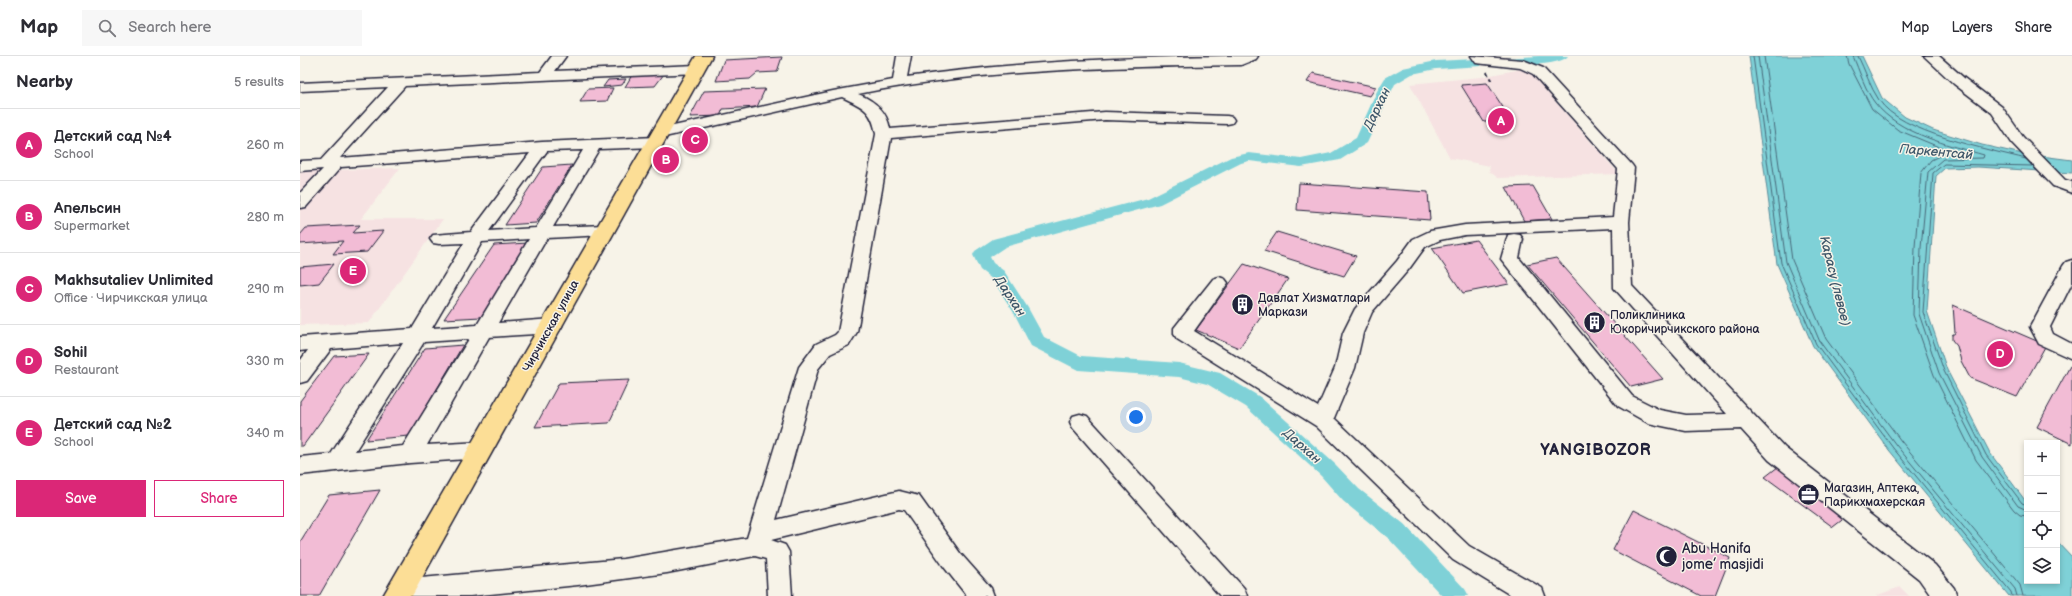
<!DOCTYPE html>
<meta charset="utf-8">
<style>
:root{--surface:#fff;--page:#f7f7f7;--text:#2b2b33;--muted:#7c7c81;--line:#e1e1e2;--accent:#db2777}
body{margin:0;font-family:"Balsamiq Sans",sans-serif;background:var(--page);color:var(--text)}
.controls{position:absolute;right:12px;bottom:12px;display:grid;overflow:hidden;border-radius:0px;box-shadow:0 2px 6px #0003}
.controls button{width:36px;height:36px;display:grid;place-items:center;padding:0;border:0;border-bottom:1px solid var(--line);background:var(--surface);color:var(--text);font:20px sans-serif}
.you{position:absolute;left:836px;top:361px;width:14px;height:14px;margin:-10px;border:3px solid #fff;border-radius:50%;background:#1a73e8;box-shadow:0 0 0 6px #1a73e833}
.badge{display:grid;place-items:center;width:26px;height:26px;border-radius:50%;background:var(--accent);color:#fff;font-size:13px;font-weight:700}
.pin{position:absolute;translate:-50% -50%;border:2px solid #fff;box-shadow:0 1px 4px #0006}
.list{margin:0;padding:0;list-style:none}
h2{display:flex;justify-content:space-between;align-items:center;height:52px;margin:0;padding:0 16px;font-size:17px}
h2 small{font-size:13px;font-weight:400;color:var(--muted)}
.list li{display:grid;grid-template-columns:26px 1fr auto;gap:12px;align-items:center;box-sizing:border-box;height:72px;padding:0 16px;border-top:1px solid var(--line)}
.list b{display:block;font-size:15px;white-space:nowrap}
.list p{margin:0;font-size:13px;white-space:nowrap;color:var(--muted)}
.list em{font-size:13px;font-style:normal;color:var(--muted)}
.actions{display:flex;gap:8px;padding:12px 16px}
.actions a{flex:1;padding:9px 0;border:1px solid var(--accent);border-radius:0px;text-align:center;font-size:14px;color:var(--accent)}
.actions .main{background:var(--accent);color:#fff}
.icon{flex:none;width:22px;height:22px;fill:none;stroke:currentColor;stroke-width:2;stroke-linecap:round;stroke-linejoin:round}
.map{position:relative;flex:none;width:1772px;height:540px;overflow:hidden}
header{display:flex;align-items:center;gap:24px;box-sizing:border-box;height:56px;padding:0 20px;background:var(--surface);border-bottom:1px solid var(--line)}
header strong{font-size:19px}
nav{display:flex;gap:22px;margin-inline-start:auto;font-size:14px}
.search{width:280px;height:36px;background:var(--page);display:flex;align-items:center;gap:10px;box-sizing:border-box;padding:0 14px;border-radius:0px;color:var(--muted);font-size:15px}
main{display:flex}
aside{flex:1;background:var(--surface)}
.map>svg:first-child{display:block}
.built{fill:#f6e2e2}
.water{fill:#7fd1d7;stroke:#5a8b99}
.lines{fill:none;stroke-linecap:round;stroke-linejoin:round}
.shore{stroke:#476879;stroke-width:1}
.canal{fill:#7fd1d7;fill-rule:evenodd}
.building{fill:#f2bcd5;stroke:#22223b}
.minor-casing{stroke:#22223b;stroke-width:3}
.major-casing{stroke:#22223b;stroke-width:3}
.path{stroke:#22223b;stroke-width:2;stroke-dasharray:3.5 2.5;stroke-linecap:butt}
.minor{fill:#f7f3e8;fill-rule:evenodd}
.major{fill:#fcde96;fill-rule:evenodd}
.labels{text-anchor:middle;dominant-baseline:central;stroke-width:3;stroke-linejoin:round;paint-order:stroke}
.poi-label{font-size:12px;fill:#22223b;stroke:#f7f3e8;text-anchor:start}
.street-label{font-size:12px;fill:#22223b;stroke:#f7f3e8}
.water-label{font-size:13px;font-style:italic;fill:#3e576a;stroke:#f7f3e8}
.near-poi-label{font-size:14px;fill:#22223b;stroke:#f7f3e8;text-anchor:start}
.district-label{font-size:16px;font-weight:bold;letter-spacing:1px;fill:#22223b;stroke:#f7f3e8}
</style>
<header>
<strong>Map</strong>
<div class="search"><svg class="icon" aria-label="search" viewBox="0 0 24 24"><circle cx="10" cy="10" r="6"/><path d="M15 15l6 6"/></svg>Search here</div>
<nav><a>Map</a><a>Layers</a><a>Share</a></nav>
</header>
<main>
<aside>
<h2>Nearby<small>5 results</small></h2>
<ul class="list">
<li><span class="badge">A</span><div><b>Детский сад №4</b><p>School</p></div><em>260 m</em></li>
<li><span class="badge">B</span><div><b>Апельсин</b><p>Supermarket</p></div><em>280 m</em></li>
<li><span class="badge">C</span><div><b>Makhsutaliev Unlimited</b><p>Office · Чирчикская улица</p></div><em>290 m</em></li>
<li><span class="badge">D</span><div><b>Sohil</b><p>Restaurant</p></div><em>330 m</em></li>
<li><span class="badge">E</span><div><b>Детский сад №2</b><p>School</p></div><em>340 m</em></li>
</ul>
<div class="actions"><a class="main">Save</a><a>Share</a></div>
</aside>
<div class="map">
<svg width="1772" height="540" viewBox="0 0 1772 540">
<rect width="100%" height="100%" fill="#f7f3e8"/>
<filter id="ink" filterUnits="userSpaceOnUse"><feTurbulence type="fractalNoise" baseFrequency=".025" numOctaves="2"/><feDisplacementMap in="SourceGraphic" scale="8" xChannelSelector="R" yChannelSelector="G"/><feConvolveMatrix kernelMatrix="1 2 1 2 8 2 1 2 1" color-interpolation-filters="sRGB"/></filter>
<g filter="url(#ink)">
<g class="built">
<path d="M 1226,12 L 1319,118 L 1198,122 L 1189,115 L 1190,110 L 1150,102 L 1110,28 L 1181,21 Z"/>
<path d="M 100,112 L 61,163 L 143,163 L 69,267 L 0,269 L 0,150 L 33,114 Z"/>
<path d="M 26,114 L 0,143 L 0,116 Z"/>
<path d="M 1600,531 L 1609,540 L 1575,540 Z"/>
</g>
<path class="water" d="M 1449,0 L 1562,0 L 1582,42 L 1605,61 L 1633,74 L 1682,89 L 1718,97 L 1772,104 L 1772,117 L 1678,111 L 1645,112 L 1636,120 L 1627,255 L 1647,314 L 1690,397 L 1727,447 L 1727,525 L 1757,525 L 1757,485 L 1772,501 L 1772,540 L 1709,540 L 1589,394 L 1513,290 L 1477,208 Z"/>
<g class="lines">
<g class="shore">
<path d="M 1453,0 L 1481,207 L 1516,288 L 1593,392 L 1711,536 L 1712,540"/>
<path d="M 1458,0 L 1486,206 L 1520,286 L 1596,389 L 1715,533 L 1717,540"/>
<path d="M 1464,0 L 1492,204 L 1526,283 L 1601,385 L 1720,529 L 1723,540"/>
<path d="M 1547,0 L 1549,8 L 1572,53 L 1598,74 L 1646,94 L 1645,97 L 1631,104 L 1621,117 L 1615,191 L 1613,259 L 1634,319 L 1676,404 L 1714,454 L 1720,459 L 1727,460"/>
<path d="M 1553,0 C 1559,14 1566,36 1575,47 C 1599,78 1649,89 1684,99 L 1683,102 L 1643,103 L 1628,116 L 1621,192 L 1619,258 L 1639,317 L 1682,401 L 1718,450 L 1727,454"/>
<path d="M 1558,0 C 1565,14 1570,31 1579,44 C 1600,77 1688,93 1726,103"/>
<path d="M 1727,449 L 1722,447 L 1686,399 L 1644,315 L 1623,256 L 1633,117 L 1644,108 L 1733,110"/>
</g>
<g class="canal">
<path d="M 1239,0 L 1268,0 C 1261,10 1217,9 1204,10 L 1198,6 L 1204,2 Z"/>
<path d="M 1176,3 L 1182,7 L 1181,10 L 1136,13 L 1112,18 L 1095,28 L 1067,87 L 1040,104 L 1001,111 L 949,105 L 941,107 L 860,148 L 705,191 L 690,201 L 693,207 L 704,215 L 728,252 L 744,281 L 781,300 L 879,307 L 920,317 L 960,341 L 1035,408 L 1059,433 L 1104,468 L 1165,533 L 1169,540 L 1142,540 L 1088,482 L 1043,445 L 1021,420 L 946,351 L 907,328 L 879,321 L 778,314 L 731,290 L 714,257 L 692,223 L 680,214 L 673,199 L 675,195 L 693,183 L 848,142 L 931,101 L 949,97 L 1001,103 L 1031,97 L 1056,82 L 1077,35 L 1085,22 L 1103,12 L 1136,5 Z"/>
</g>
</g>
<g class="building">
<path d="M 482,1 L 477,16 L 457,17 L 450,23 L 416,25 L 424,4 Z"/>
<path d="M 1013,17 L 1076,31 L 1070,40 L 1007,26 Z"/>
<path d="M 364,18 L 355,30 L 325,31 L 332,19 Z"/>
<path d="M 326,23 L 322,29 L 303,31 L 308,24 Z"/>
<path d="M 1187,27 L 1212,65 L 1184,66 L 1161,29 Z"/>
<path d="M 313,32 L 307,45 L 280,46 L 288,33 Z"/>
<path d="M 465,33 L 457,51 L 423,53 L 420,60 L 390,61 L 404,35 Z"/>
<path d="M 272,109 L 236,167 L 205,169 L 243,111 Z"/>
<path d="M 999,127 L 1128,136 L 1130,164 L 997,154 Z"/>
<path d="M 1233,130 L 1252,163 L 1224,165 L 1206,131 Z"/>
<path d="M 60,169 L 53,177 L 83,175 L 67,196 L 33,198 L 43,185 L 0,188 L 0,179 L 6,172 Z"/>
<path d="M 977,176 L 1056,200 L 1044,220 L 964,195 Z"/>
<path d="M 1176,184 L 1209,228 L 1163,237 L 1132,192 Z"/>
<path d="M 228,187 L 181,261 L 144,263 L 194,189 Z"/>
<path d="M 1256,202 L 1363,323 L 1331,331 L 1227,208 Z"/>
<path d="M 34,208 L 19,227 L 0,229 L 0,211 Z"/>
<path d="M 944,208 L 988,223 L 939,292 L 896,274 Z"/>
<path d="M 1653,249 L 1746,289 L 1717,341 L 1670,322 L 1661,305 L 1657,290 L 1652,284 L 1652,279 L 1655,277 Z"/>
<path d="M 163,289 L 109,380 L 66,384 L 125,292 Z"/>
<path d="M 69,298 L 3,390 L 0,390 L 0,345 L 34,300 Z"/>
<path d="M 1770,310 L 1772,310 L 1772,388 L 1737,371 Z"/>
<path d="M 329,324 L 309,367 L 235,371 L 259,327 Z"/>
<path d="M 1483,407 L 1550,458 L 1533,471 L 1465,421 Z"/>
<path d="M 80,434 L 19,540 L 0,540 L 0,486 L 29,439 Z"/>
<path d="M 1334,454 L 1430,502 L 1415,540 L 1401,540 L 1313,494 Z"/>
</g>
<g class="lines">
<defs>
<g id="minor">
<path d="M 252,0 L 266,0 L 255,15 L 397,9 L 402,10 L 404,13 L 402,16 L 397,17 L 105,30 L 40,102 L 242,86 L 356,81 L 352,78 L 355,75 L 360,73 L 533,35 L 593,24 L 597,0 L 611,0 L 607,21 C 722,5 841,0 958,0 L 956,3 L 941,9 C 813,11 684,13 558,38 C 575,45 587,55 590,73 L 805,56 L 927,60 L 932,61 L 934,64 L 932,67 L 927,68 L 805,64 L 591,82 L 557,276 L 549,289 L 530,298 L 518,313 L 476,464 L 599,435 L 619,440 L 660,497 L 691,532 L 694,540 L 667,540 L 644,511 L 604,454 L 599,453 L 471,484 L 485,489 L 489,496 L 492,540 L 468,540 L 466,503 L 455,500 L 367,517 L 278,529 L 170,540 L 90,540 L 88,535 L 91,527 L 100,524 L 323,503 L 447,482 L 499,311 L 516,288 L 535,279 L 538,276 L 576,78 C 572,54 563,51 542,41 L 360,82 L 364,86 L 361,89 L 356,91 L 299,93 L 253,171 L 305,169 L 311,170 L 314,174 L 311,178 L 305,179 L 247,182 L 198,267 L 252,263 L 259,265 L 262,270 L 259,275 L 252,277 L 189,281 L 127,389 L 181,386 L 189,388 L 192,394 L 189,400 L 181,402 L 110,407 L 0,419 L 0,401 L 31,398 L 103,287 L 31,293 L 7,325 L 0,327 L 0,305 L 8,294 L 0,295 L 0,281 L 112,273 L 164,187 L 139,188 L 133,187 L 130,183 L 133,179 L 171,176 L 230,97 L 41,111 L 6,151 L 0,152 L 0,137 L 23,113 L 0,115 L 0,105 L 21,104 L 88,31 L 0,35 L 0,27 L 240,16 ZM 283,94 L 236,172 L 189,175 L 247,95 ZM 229,183 L 177,269 L 132,272 L 182,186 ZM 169,283 L 103,390 L 55,395 L 124,286 Z"/>
<path d="M 1171,0 L 1223,4 L 1243,12 L 1332,109 L 1334,112 L 1329,166 L 1332,230 L 1485,392 L 1635,509 L 1654,532 L 1657,540 L 1631,540 L 1619,523 L 1469,404 L 1441,373 L 1386,375 L 1348,367 L 1318,350 L 1201,203 L 1208,179 L 1214,178 L 1220,179 L 1223,183 L 1219,202 L 1332,340 L 1360,354 L 1386,359 L 1427,358 L 1314,232 L 1313,172 L 1165,179 L 1140,184 L 1125,191 L 1109,213 L 1072,256 L 1063,277 L 1055,312 L 1034,362 L 1169,490 L 1242,532 L 1245,540 L 1212,540 L 1153,504 L 1016,370 L 877,283 L 874,278 L 874,272 L 913,223 L 919,221 L 925,223 L 928,227 L 894,275 L 1018,351 L 1035,312 L 1043,277 L 1055,253 L 1097,205 L 1113,183 L 1130,175 L 1165,169 L 1313,161 L 1318,113 L 1233,18 L 1220,12 L 1176,7 Z"/>
<path d="M 1624,0 L 1639,0 L 1664,22 L 1702,51 L 1723,81 L 1765,124 L 1772,126 L 1772,137 L 1753,130 L 1712,87 L 1692,57 L 1654,28 Z"/>
<path d="M 1772,204 L 1772,227 L 1750,271 L 1753,278 L 1772,288 L 1772,303 L 1739,288 L 1730,271 L 1763,210 L 1766,206 Z"/>
<path d="M 780,358 L 787,360 L 944,532 L 947,540 L 920,540 L 773,372 L 770,366 L 773,360 Z"/>
</g>
<path id="major" d="M 396,0 L 412,0 L 112,540 L 83,540 Z"/>
</defs>
<use href="#minor" class="minor-casing"/>
<use href="#major" class="major-casing"/>
<path class="path" d="M 1187,16 L 1192,26"/>
<use href="#minor" class="minor"/>
<use href="#major" class="major"/>
</g>
</g>
<defs>
<symbol id="building-disc" viewBox="-11 -11 22 22"><circle r="9.5" fill="#22223b" stroke="#f7f3e8"/><path d="M-4-6H4V6H1V3H-1V6H-4ZM-2.5-4.3h1.7v1.8h-1.7ZM.8-4.3h1.7v1.8H.8ZM-2.5-1h1.7V.8h-1.7ZM.8-1h1.7V.8H.8Z" fill="#fff"/></symbol>
<symbol id="office-disc" viewBox="-11 -11 22 22"><circle r="9.5" fill="#22223b" stroke="#f7f3e8"/><path d="M-6-3h4V-5.5h4V-3h4V5H-6ZM-1-4.5V-3h2v-1.5ZM-6 0V1H6V0Z" fill="#fff"/></symbol>
<symbol id="mosque-disc" viewBox="-11 -11 22 22"><circle r="9.5" fill="#22223b" stroke="#f7f3e8"/><path d="M3.5-4.9A6 6 0 1 0 3.5 4.9A5 5 0 1 1 3.5-4.9Z" fill="#fff"/></symbol>
</defs>
<g fill-rule="evenodd">
<use href="#building-disc" x="930" y="236" width="25" height="25"/>
<use href="#building-disc" x="1282" y="254" width="25" height="25"/>
<use href="#office-disc" x="1496" y="426" width="25" height="25"/>
<use href="#mosque-disc" x="1354" y="488" width="25" height="25"/>
</g>
<g class="labels">
<g class="poi-label">
<text x="958" y="242">Давлат Хизматлари<tspan x="958" dy="14">Маркази</tspan></text>
<text x="1310" y="259">Поликлиника<tspan x="1310" dy="14">Юкоричирчикского района</tspan></text>
<text x="1524" y="432">Магазин, Аптека,<tspan x="1524" dy="14">Парикхмахерская</tspan></text>
</g>
<g class="street-label">
<text transform="translate(251 270) rotate(-61)">Чирчикская улица</text>
</g>
<g class="water-label">
<text transform="translate(1077 53) rotate(-64)">Дархан</text>
<text transform="translate(1636 96) rotate(5)">Паркентсай</text>
<text transform="translate(1535 225) rotate(76)">Карасу (левое)</text>
<text transform="translate(710 240) rotate(57)">Дархан</text>
<text transform="translate(1002 390) rotate(42)">Дархан</text>
</g>
<g class="near-poi-label">
<text x="1382" y="492">Abu Hanifa<tspan x="1382" dy="16">jome’ masjidi</tspan></text>
</g>
<g class="district-label">
<text x="1296" y="394">YANGIBOZOR</text>
</g>
</g>
</svg>
<div class="controls">
<button>+</button>
<button>−</button>
<button><svg class="icon" aria-label="locate" viewBox="0 0 24 24"><circle cx="12" cy="12" r="6"/><path d="M12 2v4M12 18v4M2 12h4M18 12h4"/></svg></button>
<button><svg class="icon" aria-label="layers" viewBox="0 0 24 24"><path d="M12 4l9 5-9 5-9-5zM3 14l9 5 9-5"/></svg></button>
</div>
<div class="you"></div>
<div class="pin badge" style="left:1201px;top:65px">A</div>
<div class="pin badge" style="left:366px;top:104px">B</div>
<div class="pin badge" style="left:395px;top:84px">C</div>
<div class="pin badge" style="left:1700px;top:298px">D</div>
<div class="pin badge" style="left:53px;top:215px">E</div>
</div>
</main>
